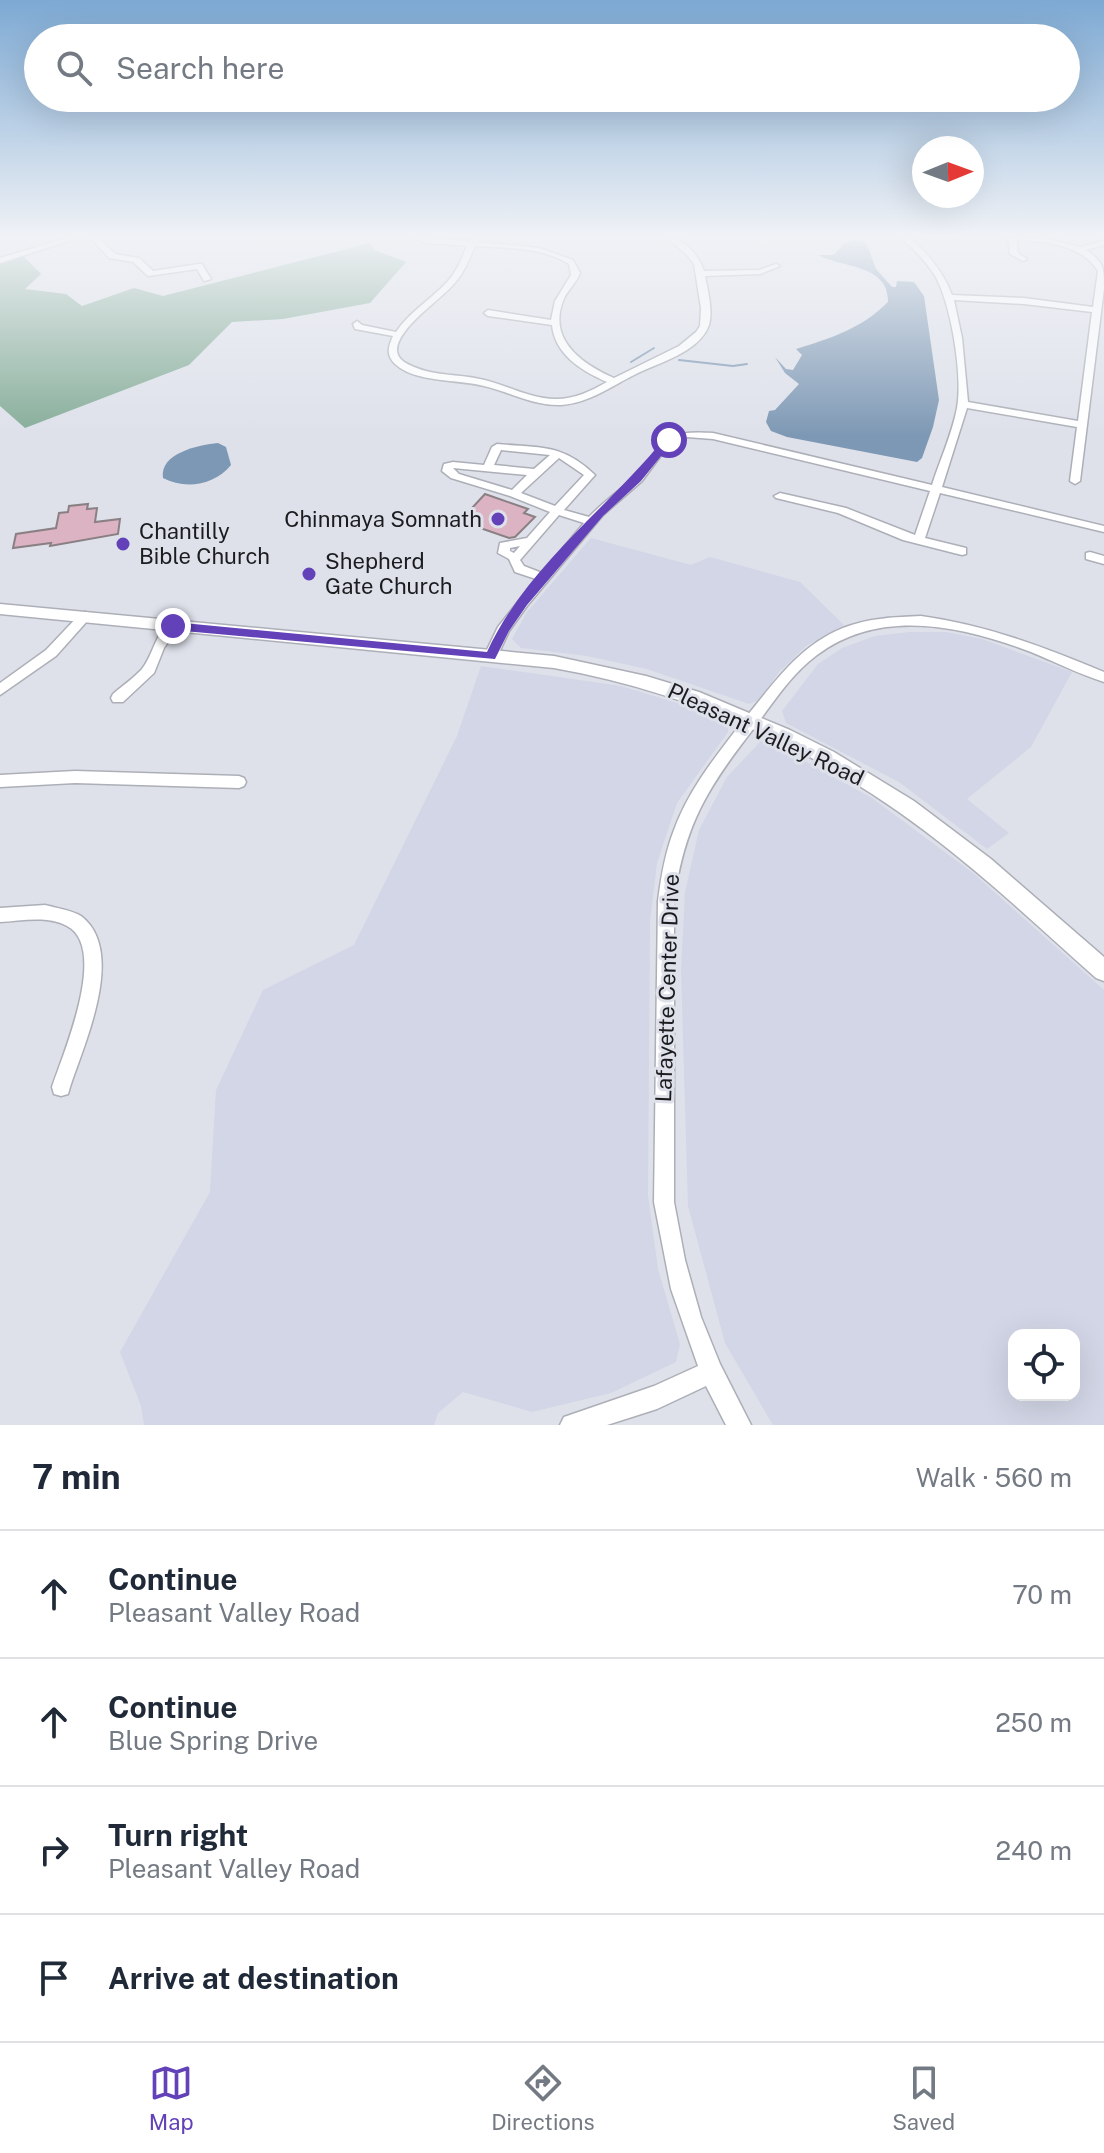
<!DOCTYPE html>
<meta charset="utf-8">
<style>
:root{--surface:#fff;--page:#f2f2f3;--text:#1f2937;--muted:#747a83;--line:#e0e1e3;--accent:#6241b9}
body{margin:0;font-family:"Public Sans",sans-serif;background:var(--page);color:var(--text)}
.controls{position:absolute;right:24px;bottom:24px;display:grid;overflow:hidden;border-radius:16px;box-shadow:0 8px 32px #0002}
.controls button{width:72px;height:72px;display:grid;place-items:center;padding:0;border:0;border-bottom:2px solid var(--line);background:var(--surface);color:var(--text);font:40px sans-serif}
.compass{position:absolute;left:912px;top:136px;width:72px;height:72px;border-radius:50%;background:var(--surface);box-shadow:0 8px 32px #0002;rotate:89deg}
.stop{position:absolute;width:24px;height:24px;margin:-18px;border:6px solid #6241b9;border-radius:50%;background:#fff}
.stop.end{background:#6241b9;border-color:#fff;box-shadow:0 2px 8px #0008}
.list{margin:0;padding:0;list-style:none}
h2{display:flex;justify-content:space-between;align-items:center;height:104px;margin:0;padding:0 32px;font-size:34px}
h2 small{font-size:26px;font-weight:400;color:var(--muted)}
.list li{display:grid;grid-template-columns:52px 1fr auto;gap:24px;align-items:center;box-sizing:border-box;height:128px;padding:0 32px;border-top:2px solid var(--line)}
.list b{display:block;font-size:30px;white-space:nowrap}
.list p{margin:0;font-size:26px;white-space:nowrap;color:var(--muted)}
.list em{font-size:26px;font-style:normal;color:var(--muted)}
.icon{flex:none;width:44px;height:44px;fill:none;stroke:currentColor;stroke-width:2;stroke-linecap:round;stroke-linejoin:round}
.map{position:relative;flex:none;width:1104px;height:1425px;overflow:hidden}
.search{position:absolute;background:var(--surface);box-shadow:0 8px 32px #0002;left:24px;right:24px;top:24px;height:88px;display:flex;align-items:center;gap:20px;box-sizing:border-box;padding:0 28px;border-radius:44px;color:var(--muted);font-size:30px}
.sheet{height:616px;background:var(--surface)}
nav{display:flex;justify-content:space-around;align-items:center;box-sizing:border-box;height:112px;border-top:2px solid var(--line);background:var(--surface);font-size:22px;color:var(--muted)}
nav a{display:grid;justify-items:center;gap:4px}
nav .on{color:var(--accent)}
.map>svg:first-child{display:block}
.built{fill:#d2d6e6;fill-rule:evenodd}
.forest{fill:#86ad99}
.water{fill:#7d98b4}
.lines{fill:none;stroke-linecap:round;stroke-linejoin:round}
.stream{stroke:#7d98b4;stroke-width:2}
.building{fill:#dcb3c3;stroke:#8a8084;stroke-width:2}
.minor-casing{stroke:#adafb8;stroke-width:3}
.major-casing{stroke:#adafb8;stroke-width:3}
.minor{fill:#fff;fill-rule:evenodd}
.major{fill:#fff;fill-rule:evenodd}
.route{fill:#6241b9}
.poi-dot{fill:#6241b9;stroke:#dee1ea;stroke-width:3}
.labels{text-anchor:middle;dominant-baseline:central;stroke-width:6;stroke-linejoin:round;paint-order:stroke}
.poi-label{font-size:22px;fill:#1b1c1f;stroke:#dee1ea;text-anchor:start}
.street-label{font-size:22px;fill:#1b1c1f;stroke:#dee1ea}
</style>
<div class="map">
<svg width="1104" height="1425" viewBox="0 0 1104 1425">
<rect width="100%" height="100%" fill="#dee1ea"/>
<g class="built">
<path d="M 591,538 L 691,565 L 710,557 L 800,582 L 844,625 L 806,646 L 779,672 L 759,700 L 749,704 L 647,669 L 587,656 L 521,648 L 512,639 L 527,612 Z"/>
<path d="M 909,632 L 946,632 L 982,639 L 1072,672 L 1031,747 L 967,799 L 1009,833 L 987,849 L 899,782 L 786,723 L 782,711 L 818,664 L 842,648 L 875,636 Z"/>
<path d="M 481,666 L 621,686 L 687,706 L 728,725 L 728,732 L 677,803 L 657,863 L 650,922 L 648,1195 L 658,1269 L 680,1344 L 676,1362 L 611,1393 L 532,1412 L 463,1392 L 438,1413 L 434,1425 L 144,1425 L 141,1406 L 120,1352 L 210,1192 L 216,1090 L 263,990 L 354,945 L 457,736 Z"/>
<path d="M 761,741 L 772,743 L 872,798 L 973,873 L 1104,990 L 1104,1425 L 773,1425 L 725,1343 L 688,1206 L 681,970 L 685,892 L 699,830 L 727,777 ZM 1014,1335 L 1074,1335 L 1074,1395 L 1014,1395 Z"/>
</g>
<path class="forest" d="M 370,243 L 375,250 L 406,262 L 370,303 L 283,319 L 232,322 L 189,365 L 25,428 L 0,406 L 0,263 L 23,256 L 41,274 L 25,289 L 66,294 L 82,306 L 134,288 L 163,296 Z"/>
<g class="water">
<path d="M 856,240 L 866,242 L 876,269 L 892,287 L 896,287 L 897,281 L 914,282 L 924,296 L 939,400 L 933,427 L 922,458 L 917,462 L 787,437 L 771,431 L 766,422 L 769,411 L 775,410 L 799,384 L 785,373 L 775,357 L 786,369 L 793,370 L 802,355 L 796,349 C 831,338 861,329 888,302 C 889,264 842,268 818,255 L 834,255 L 844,243 Z"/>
<path d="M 218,443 L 226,447 L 231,465 C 215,485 185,490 163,478 C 159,453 199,445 218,443 Z"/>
</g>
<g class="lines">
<g class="stream">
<path d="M 679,360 L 733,366 L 747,364"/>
<path d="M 631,362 L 654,348"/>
</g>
</g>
<g class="building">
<path d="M 485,494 L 528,509 L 524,513 L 535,517 L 515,537 L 509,538 L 460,521 Z"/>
<path d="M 88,504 L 87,509 L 97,508 L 95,522 L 120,519 L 118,534 L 50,546 L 51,543 L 13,548 L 16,534 L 56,528 L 59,513 L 68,512 L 69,506 Z"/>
</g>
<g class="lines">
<defs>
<g id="minor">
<path d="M 71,237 L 81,237 L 0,263 L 0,258 Z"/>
<path d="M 90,237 L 98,237 L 115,254 L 139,258 L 153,271 L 199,264 L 202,264 L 211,279 L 204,281 L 197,269 L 148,276 L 133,262 L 109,258 Z"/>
<path d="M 410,237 L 470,241 L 472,237 L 480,237 L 477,242 L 539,248 L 573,260 L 580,273 C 576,284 567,290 563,301 C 548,340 582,364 614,378 L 679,346 L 696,332 L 700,326 L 701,308 L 694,264 L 687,255 L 666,237 C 684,237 699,256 704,271 L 759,270 L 776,264 L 780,266 L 760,274 L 705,276 C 708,291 713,311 709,325 C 699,353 657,363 634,375 C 610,387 589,403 561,405 C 533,406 510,392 484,386 C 458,379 415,383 395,364 C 386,355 388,347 393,336 L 355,329 L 353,324 L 357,321 L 362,325 L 396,332 C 410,311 432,299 448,281 C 457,271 462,258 467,246 L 427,243 ZM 475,246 C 505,248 543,247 569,264 L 571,275 L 555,301 L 551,320 L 488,310 L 484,313 L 488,316 L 552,325 C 555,355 582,371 607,382 C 591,391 575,399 556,399 C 529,399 505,384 480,379 C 458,374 435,376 414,367 C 407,364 398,360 397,351 C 396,329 440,300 454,284 C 464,273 469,260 475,246 Z"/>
<path d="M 901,237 L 909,237 C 927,253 943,271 952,295 L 1024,298 L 1093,307 L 1098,271 C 1080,243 1046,243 1016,239 L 1018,253 L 1027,259 L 1023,261 L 1010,254 L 1008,237 L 1040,237 L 1080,247 L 1104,241 L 1104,245 L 1086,250 C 1104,262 1104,268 1104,288 L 1080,481 L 1075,484 L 1070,481 L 1077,427 L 967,408 L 942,487 L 1104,526 L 1104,532 L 940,493 L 925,538 L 966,548 L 966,554 L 962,555 L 903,540 L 838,513 L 776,498 L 774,496 L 780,493 L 846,508 L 915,535 L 930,491 L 713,439 L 687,437 L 668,446 L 642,481 L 603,515 L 527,606 L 509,631 L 496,659 L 486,659 L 484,656 L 498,627 L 536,579 L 515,572 L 509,559 L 498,553 L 500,543 L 527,538 L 550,512 L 510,496 L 451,478 L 442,471 L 444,464 L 453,462 L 484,465 L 492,447 L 497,444 C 540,448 562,443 595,475 L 564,510 L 589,517 C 602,503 618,492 632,479 C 667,445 654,429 713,433 L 932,485 C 940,460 952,434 957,408 C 963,375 951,302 934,274 C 925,260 913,249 901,237 ZM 954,300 L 1024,304 L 1092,312 L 1078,421 L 968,402 L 962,338 ZM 501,450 L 550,455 L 534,469 L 494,465 ZM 559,458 L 584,475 L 555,506 L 521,493 ZM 453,468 L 527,475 L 512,490 L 459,474 ZM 559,515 L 584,523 L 542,573 L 524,566 L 520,560 ZM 520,546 L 514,553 L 510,551 L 510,548 Z"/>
<path d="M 1090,552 L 1104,556 L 1104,564 L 1086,559 L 1086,553 Z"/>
<path d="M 85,612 L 89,613 L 91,616 L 89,619 L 56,656 L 0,695 L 0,683 L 46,650 L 81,613 Z"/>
<path d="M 921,616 C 986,625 1044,647 1104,672 L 1104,682 C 1079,674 1055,662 1031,652 C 962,626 881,607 817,655 C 791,674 773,703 754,728 C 708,787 684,825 674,901 L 674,1202 L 685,1260 L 701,1317 L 720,1364 L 751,1425 L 726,1425 L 706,1386 L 657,1409 L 607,1425 L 560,1425 L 564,1417 L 654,1386 L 698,1366 L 671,1289 L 654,1202 L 658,901 C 661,877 665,853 674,830 C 689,789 716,756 742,722 C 772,686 798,646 843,628 C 868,618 895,617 921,616 Z"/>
<path d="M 173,622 L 179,626 L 164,648 L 154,673 L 123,702 L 113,702 L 111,698 L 113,694 C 122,686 134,678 142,669 C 154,654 155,631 173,622 Z"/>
<path d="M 75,771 L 239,776 L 244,778 L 246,782 L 244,786 L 239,788 L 75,783 L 0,787 L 0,775 Z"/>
<path d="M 45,905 C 56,908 72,910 81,916 C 127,951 84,1044 70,1087 L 68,1094 L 61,1096 L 54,1094 L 52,1087 C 63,1054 109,948 67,926 C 47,915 21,921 0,922 L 0,908 Z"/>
</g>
<path id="major" d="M 0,604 L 554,656 L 646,676 L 699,692 L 790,730 L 834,752 L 914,801 L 991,859 L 1104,957 L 1104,981 L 1096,978 C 1040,928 985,876 925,831 C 815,748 689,692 554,668 L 0,614 Z"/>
</defs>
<use href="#minor" class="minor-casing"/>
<use href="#major" class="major-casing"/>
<use href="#minor" class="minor"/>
<use href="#major" class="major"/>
</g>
<linearGradient id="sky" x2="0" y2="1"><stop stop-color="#7da9d3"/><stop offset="0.54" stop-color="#f0f2f6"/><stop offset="1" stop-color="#f0f2f6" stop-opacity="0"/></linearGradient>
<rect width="1104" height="436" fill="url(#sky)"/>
<path class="route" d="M 665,438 L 674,440 L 641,481 L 603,516 L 527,605 L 509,631 L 495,659 L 173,630 L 167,626 L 173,622 L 487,652 C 526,567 607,509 665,438 Z"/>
<g class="poi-dot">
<circle cx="498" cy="519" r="8"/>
<circle cx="123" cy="544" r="8"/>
<circle cx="309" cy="574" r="8"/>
</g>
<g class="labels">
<g class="poi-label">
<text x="482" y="519" text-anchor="end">Chinmaya Somnath</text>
<text x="139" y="531">Chantilly<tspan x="139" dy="25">Bible Church</tspan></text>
<text x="325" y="561">Shepherd<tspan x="325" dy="25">Gate Church</tspan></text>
</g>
<g class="street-label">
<text transform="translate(766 734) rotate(25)">Pleasant Valley Road</text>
<text transform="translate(667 988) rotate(-88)">Lafayette Center Drive</text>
</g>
</g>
</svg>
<div class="controls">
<button><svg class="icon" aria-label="locate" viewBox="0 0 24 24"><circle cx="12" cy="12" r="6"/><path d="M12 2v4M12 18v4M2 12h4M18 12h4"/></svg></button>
</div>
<svg class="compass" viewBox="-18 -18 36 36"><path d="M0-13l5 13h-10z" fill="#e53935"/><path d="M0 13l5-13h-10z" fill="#747a83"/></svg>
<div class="stop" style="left:669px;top:440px"></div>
<div class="stop end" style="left:173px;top:626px"></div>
<div class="search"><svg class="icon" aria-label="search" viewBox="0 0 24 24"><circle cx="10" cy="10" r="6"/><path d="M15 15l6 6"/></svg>Search here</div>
</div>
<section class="sheet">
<h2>7 min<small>Walk · 560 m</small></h2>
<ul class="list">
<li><svg class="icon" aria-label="ahead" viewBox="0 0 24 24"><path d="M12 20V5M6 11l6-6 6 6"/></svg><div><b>Continue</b><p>Pleasant Valley Road</p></div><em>70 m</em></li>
<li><svg class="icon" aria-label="ahead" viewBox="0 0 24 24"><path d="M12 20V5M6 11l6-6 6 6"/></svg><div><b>Continue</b><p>Blue Spring Drive</p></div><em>250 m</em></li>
<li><svg class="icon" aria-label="right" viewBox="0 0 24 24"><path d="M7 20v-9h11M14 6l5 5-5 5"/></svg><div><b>Turn right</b><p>Pleasant Valley Road</p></div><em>240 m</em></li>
<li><svg class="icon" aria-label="arrive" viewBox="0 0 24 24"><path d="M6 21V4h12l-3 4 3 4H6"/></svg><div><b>Arrive at destination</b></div></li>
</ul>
</section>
<nav>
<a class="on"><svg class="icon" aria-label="map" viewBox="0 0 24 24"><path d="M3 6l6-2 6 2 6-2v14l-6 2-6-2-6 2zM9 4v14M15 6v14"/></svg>Map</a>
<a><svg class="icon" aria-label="directions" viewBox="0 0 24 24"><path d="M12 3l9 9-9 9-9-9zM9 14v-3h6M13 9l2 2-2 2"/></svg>Directions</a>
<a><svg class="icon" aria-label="saved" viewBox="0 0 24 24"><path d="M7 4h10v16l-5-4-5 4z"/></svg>Saved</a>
</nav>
